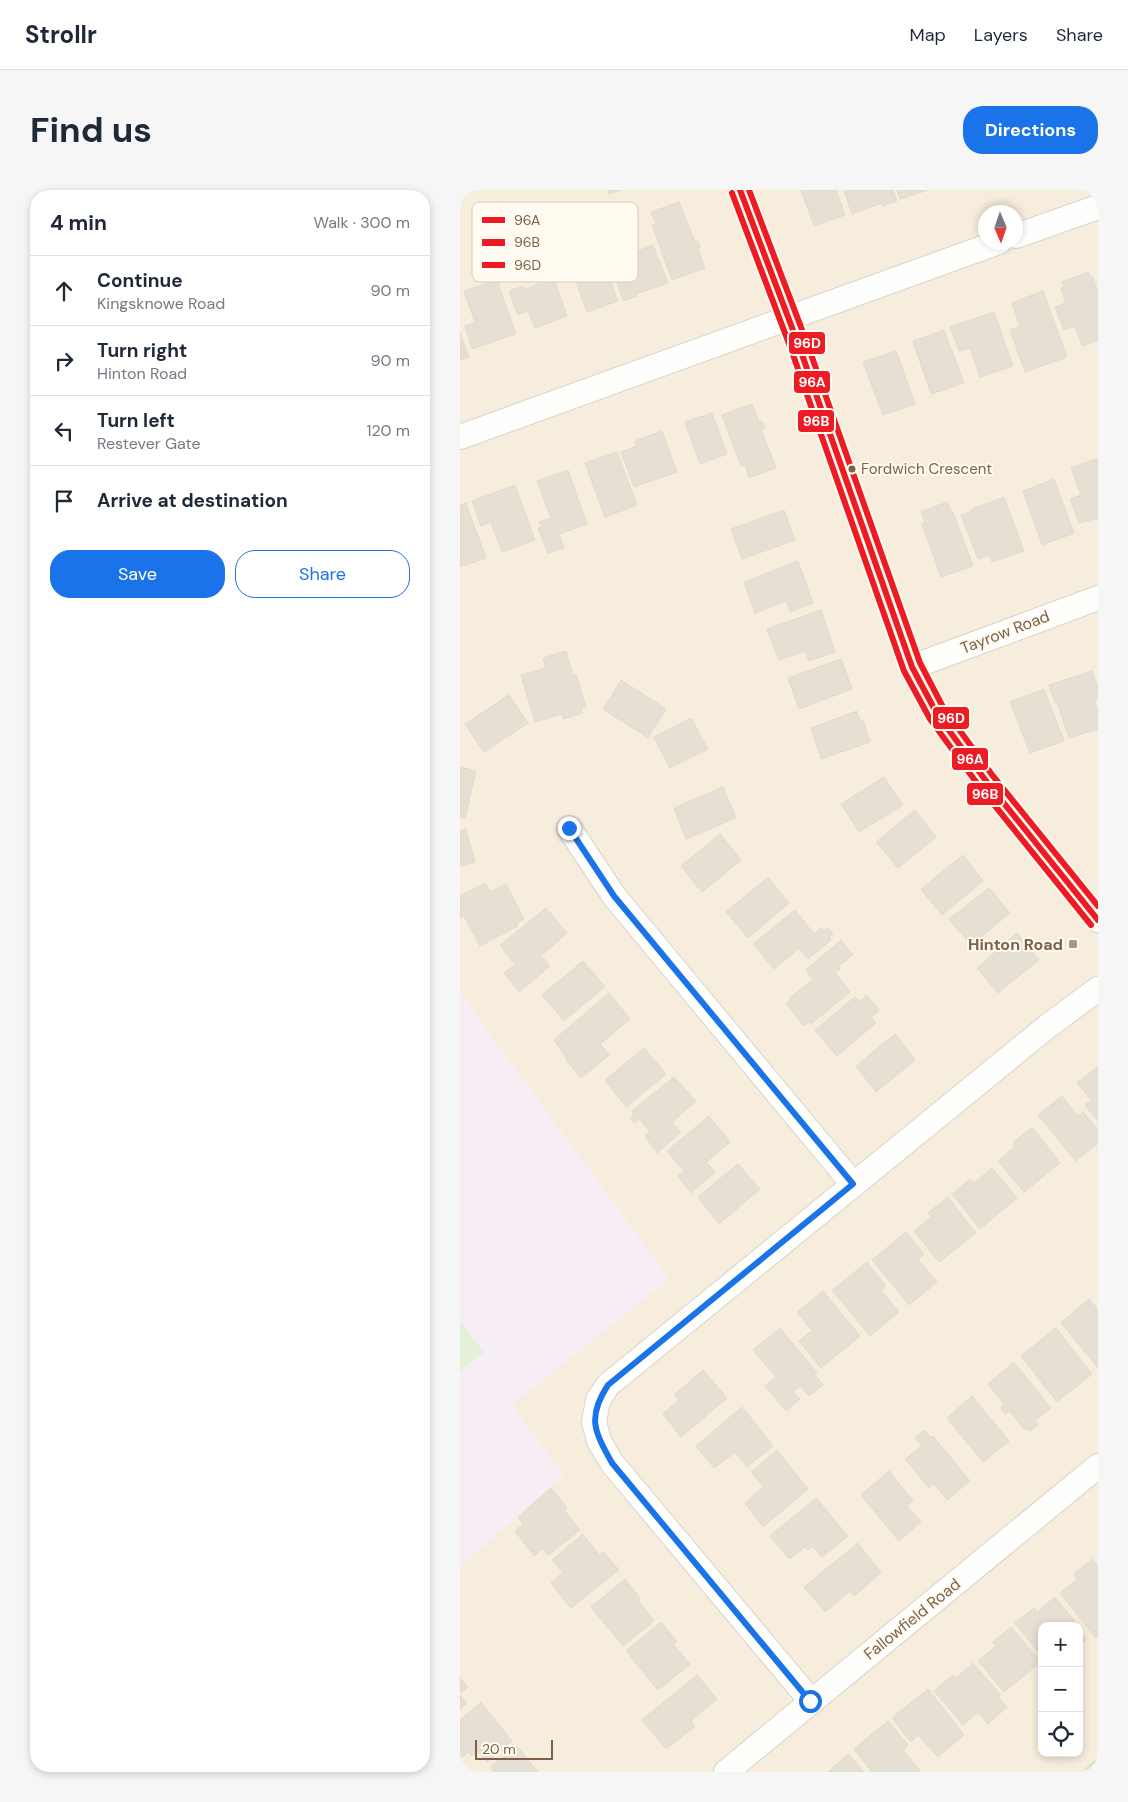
<!DOCTYPE html>
<meta charset="utf-8">
<style>
:root{--surface:#fff;--page:#f6f6f7;--text:#1f2937;--muted:#747a83;--line:#e0e1e3;--accent:#1a73e8}
body{margin:0;font-family:"DM Sans",sans-serif;background:var(--page);color:var(--text)}
.controls{position:absolute;right:15px;bottom:15px;display:grid;overflow:hidden;border-radius:10px;box-shadow:0 2px 8px #0003}
.controls button{width:45px;height:45px;display:grid;place-items:center;padding:0;border:0;border-bottom:1px solid var(--line);background:var(--surface);color:var(--text);font:25px sans-serif}
.compass{position:absolute;left:518px;top:15px;width:45px;height:45px;border-radius:50%;background:var(--surface);box-shadow:0 2px 8px #0003;rotate:178deg}
.scale{position:absolute;left:15px;bottom:12px;width:78px;box-sizing:border-box;padding-left:5px;border:2px solid #7d6148;border-top:0;font-size:14px;line-height:18px;white-space:nowrap;color:#7d6148;-webkit-text-stroke:4px #fffbf1;paint-order:stroke}
.stop{position:absolute;width:15px;height:15px;margin:-11px;border:4px solid #1a73e8;border-radius:50%;background:#fff}
.stop.end{background:#1a73e8;border-color:#fff;box-shadow:0 1px 5px #0008}
.list{margin:0;padding:0;list-style:none}
h2{display:flex;justify-content:space-between;align-items:center;height:65px;margin:0;padding:0 20px;font-size:21px}
h2 small{font-size:16px;font-weight:400;color:var(--muted)}
.list li{display:grid;grid-template-columns:32px 1fr auto;gap:15px;align-items:center;box-sizing:border-box;height:70px;padding:0 20px;border-top:1px solid var(--line)}
.list b{display:block;font-size:19px;white-space:nowrap}
.list p{margin:0;font-size:16px;white-space:nowrap;color:var(--muted)}
.list em{font-size:16px;font-style:normal;color:var(--muted)}
.actions{display:flex;gap:10px;padding:15px 20px}
.actions a{flex:1;padding:11px 0;border:1px solid var(--accent);border-radius:20px;text-align:center;font-size:18px;color:var(--accent)}
.actions .main{background:var(--accent);color:#fff}
.icon{flex:none;width:28px;height:28px;fill:none;stroke:currentColor;stroke-width:2;stroke-linecap:round;stroke-linejoin:round}
.map{position:relative;flex:none;width:638px;height:1582px;overflow:hidden;border-radius:20px}
header{display:flex;align-items:center;gap:30px;box-sizing:border-box;height:70px;padding:0 25px;background:var(--surface);border-bottom:1px solid var(--line)}
header strong{font-size:24px}
nav{display:flex;gap:28px;margin-inline-start:auto;font-size:18px}
.intro{display:flex;align-items:center;justify-content:space-between;box-sizing:border-box;height:120px;padding:0 30px}
h1{margin:0;font-size:35px}
.button{padding:12px 22px;border-radius:20px;background:var(--accent);color:#fff;font-size:18px;font-weight:700}
main{display:flex;gap:30px;padding:0 30px}
aside{flex:1;background:var(--surface);border-radius:20px;box-shadow:0 2px 8px #0003}
.map>svg:first-child{display:block}
.residential{fill:#f6eddd;fill-rule:evenodd}
.education{fill:#f7edf5}
.green{fill:#e2f2d6}
.building{fill:#e6dfd4;stroke:#e3dace}
.lines{fill:none;stroke-linecap:round;stroke-linejoin:round}
.minor-casing{stroke:#d9d3cb;stroke-width:26}
.minor{stroke:#fefefc;stroke-width:24}
.bus-1-casing{stroke:#fffbf1;stroke-width:10}
.bus-2-casing{stroke:#fffbf1;stroke-width:10}
.bus-3-casing{stroke:#fffbf1;stroke-width:10}
.bus-1{stroke:#ed1c24;stroke-width:6}
.bus-2{stroke:#ed1c24;stroke-width:6}
.bus-3{stroke:#ed1c24;stroke-width:6}
.route{stroke:#1a73e8;stroke-width:6}
.bus-dot{fill:#7d6148;stroke:#fffbf1;stroke-width:2}
.poi-dot{fill:#a89582;stroke:#fffbf1;stroke-width:2}
.labels{text-anchor:middle;dominant-baseline:central;stroke-width:4;stroke-linejoin:round;paint-order:stroke}
.bus-label{font-size:15px;fill:#7d6148;stroke:#fffbf1;text-anchor:start}
.street-label{font-size:16px;fill:#7d6148;stroke:#fffbf1}
.poi-label{font-size:16px;font-weight:bold;fill:#7d6148;stroke:#fffbf1;text-anchor:end}
.key{fill:#fffbf1;stroke:#d8cdbe;stroke-width:1}
.key-label{font-size:14px;fill:#7d6148}
.line-badge{stroke:#fffbf1;stroke-width:2}
.badge-label{font-size:14px;text-anchor:middle;font-weight:bold;fill:#fff}
</style>
<header>
<strong>Strollr</strong>
<nav><a>Map</a><a>Layers</a><a>Share</a></nav>
</header>
<div class="intro"><h1>Find us</h1><a class="button">Directions</a></div>
<main>
<aside>
<h2>4 min<small>Walk · 300 m</small></h2>
<ul class="list">
<li><svg class="icon" aria-label="ahead" viewBox="0 0 24 24"><path d="M12 20V5M6 11l6-6 6 6"/></svg><div><b>Continue</b><p>Kingsknowe Road</p></div><em>90 m</em></li>
<li><svg class="icon" aria-label="right" viewBox="0 0 24 24"><path d="M7 20v-9h11M14 6l5 5-5 5"/></svg><div><b>Turn right</b><p>Hinton Road</p></div><em>90 m</em></li>
<li><svg class="icon" aria-label="left" viewBox="0 0 24 24"><path d="M17 20v-9H6M10 6l-5 5 5 5"/></svg><div><b>Turn left</b><p>Restever Gate</p></div><em>120 m</em></li>
<li><svg class="icon" aria-label="arrive" viewBox="0 0 24 24"><path d="M6 21V4h12l-3 4 3 4H6"/></svg><div><b>Arrive at destination</b></div></li>
</ul>
<div class="actions"><a class="main">Save</a><a>Share</a></div>
</aside>
<div class="map">
<svg width="638" height="1582" viewBox="0 0 638 1582">
<rect width="100%" height="100%" fill="#f9f6ed"/>
<path class="residential" d="M 0,0 L 638,0 L 638,1582 L 0,1582 L 0,1377 L 104,1285 L 52,1215 L 209,1089 L 0,803 ZM 526,22 L 556,22 L 556,52 L 526,52 ZM 582,1436 L 619,1436 L 619,1563 L 582,1563 Z"/>
<path class="education" d="M 0,803 L 209,1089 L 52,1215 L 104,1285 L 0,1377 Z"/>
<path class="green" d="M 0,1131 L 24,1162 L 0,1181 Z"/>
<g class="building">
<path d="M 148,0 L 160,0 L 149,4 Z"/>
<path d="M 341,0 L 376,0 L 385,25 L 354,36 Z"/>
<path d="M 384,0 L 433,0 L 437,11 L 423,16 L 422,13 L 392,24 Z"/>
<path d="M 437,0 L 468,0 L 440,9 Z"/>
<path d="M 219,12 L 235,52 L 238,51 L 240,58 L 238,59 L 245,78 L 212,90 L 192,35 L 196,34 L 191,22 Z"/>
<path d="M 193,55 L 208,93 L 177,104 L 177,106 L 164,111 L 155,89 L 167,84 L 161,68 Z"/>
<path d="M 139,58 L 158,111 L 127,122 L 108,69 Z"/>
<path d="M 628,82 L 630,87 L 632,86 L 638,102 L 638,150 L 622,156 L 615,136 L 604,140 L 595,117 L 606,113 L 601,98 L 604,97 L 602,92 Z"/>
<path d="M 93,87 L 107,126 L 75,138 L 68,121 L 58,125 L 49,101 L 63,96 L 65,100 Z"/>
<path d="M 37,90 L 56,144 L 12,159 L 5,136 L 15,132 L 4,101 Z"/>
<path d="M 583,101 L 607,167 L 565,182 L 550,140 L 560,136 L 552,113 Z"/>
<path d="M 534,122 L 553,176 L 520,187 L 510,158 L 499,161 L 490,137 Z"/>
<path d="M 484,140 L 504,193 L 471,204 L 453,151 Z"/>
<path d="M 0,142 L 9,167 L 0,170 Z"/>
<path d="M 436,161 L 455,214 L 423,225 L 403,172 Z"/>
<path d="M 292,214 L 299,232 L 302,231 L 305,238 L 301,239 L 316,278 L 289,288 L 285,275 L 281,276 L 262,225 Z"/>
<path d="M 252,223 L 267,264 L 240,274 L 225,232 Z"/>
<path d="M 202,241 L 217,282 L 174,297 L 161,262 L 177,256 L 175,251 Z"/>
<path d="M 157,262 L 177,315 L 145,327 L 125,273 Z"/>
<path d="M 638,268 L 638,328 L 619,333 L 610,309 L 621,305 L 611,278 Z"/>
<path d="M 108,280 L 127,334 L 99,344 L 104,358 L 88,363 L 78,338 L 81,337 L 79,332 L 91,328 L 77,291 Z"/>
<path d="M 594,289 L 614,343 L 582,355 L 563,301 Z"/>
<path d="M 55,295 L 75,350 L 42,362 L 31,332 L 21,336 L 12,311 Z"/>
<path d="M 544,307 L 564,361 L 532,372 L 529,365 L 518,369 L 501,325 L 513,321 L 512,319 Z"/>
<path d="M 487,312 L 492,323 L 493,322 L 513,376 L 481,387 L 462,334 L 465,332 L 461,322 Z"/>
<path d="M 6,313 L 26,368 L 0,377 L 0,316 Z"/>
<path d="M 324,320 L 335,350 L 282,369 L 271,339 Z"/>
<path d="M 338,371 L 353,413 L 330,422 L 326,411 L 295,423 L 284,392 Z"/>
<path d="M 361,420 L 375,462 L 349,471 L 345,461 L 319,470 L 307,439 Z"/>
<path d="M 106,461 L 113,485 L 116,484 L 126,517 L 121,518 L 123,523 L 103,529 L 102,524 L 75,532 L 61,485 L 86,478 L 83,468 Z"/>
<path d="M 381,469 L 392,499 L 339,519 L 328,488 Z"/>
<path d="M 632,481 L 637,495 L 638,495 L 638,508 L 634,510 L 638,521 L 638,539 L 609,548 L 597,512 L 595,513 L 589,495 Z"/>
<path d="M 161,490 L 206,519 L 188,548 L 143,519 Z"/>
<path d="M 584,499 L 604,551 L 570,563 L 550,512 Z"/>
<path d="M 49,505 L 68,533 L 24,562 L 5,534 Z"/>
<path d="M 397,521 L 400,532 L 403,530 L 410,552 L 361,569 L 351,538 Z"/>
<path d="M 231,528 L 248,559 L 210,578 L 194,547 Z"/>
<path d="M 0,577 L 16,581 L 5,628 L 0,627 Z"/>
<path d="M 424,587 L 443,615 L 399,642 L 381,614 Z"/>
<path d="M 263,597 L 276,628 L 226,649 L 214,618 Z"/>
<path d="M 455,620 L 476,647 L 438,678 L 416,652 Z"/>
<path d="M 6,639 L 15,672 L 0,676 L 0,641 Z"/>
<path d="M 260,644 L 281,670 L 242,702 L 221,676 Z"/>
<path d="M 503,665 L 523,691 L 482,725 L 461,699 Z"/>
<path d="M 308,687 L 329,713 L 288,748 L 266,722 Z"/>
<path d="M 25,693 L 30,702 L 46,694 L 64,729 L 57,733 L 58,736 L 20,756 L 4,726 L 0,728 L 0,706 Z"/>
<path d="M 529,698 L 550,723 L 511,755 L 489,729 Z"/>
<path d="M 86,718 L 107,743 L 81,766 L 90,776 L 59,802 L 44,783 L 55,775 L 40,755 Z"/>
<path d="M 335,720 L 354,744 L 361,738 L 364,741 L 368,738 L 373,744 L 369,747 L 371,750 L 348,769 L 339,759 L 314,779 L 293,754 Z"/>
<path d="M 557,743 L 579,770 L 538,803 L 517,778 Z"/>
<path d="M 381,750 L 393,765 L 378,776 L 380,779 L 375,783 L 390,802 L 351,834 L 349,832 L 344,836 L 326,814 L 331,810 L 329,809 L 353,789 L 346,780 Z"/>
<path d="M 123,771 L 145,797 L 104,831 L 82,805 Z"/>
<path d="M 149,803 L 170,829 L 140,854 L 149,865 L 121,888 L 106,870 L 107,869 L 94,850 Z"/>
<path d="M 407,805 L 419,820 L 411,827 L 416,833 L 377,866 L 355,840 L 395,807 L 399,812 Z"/>
<path d="M 435,844 L 455,870 L 416,902 L 396,876 Z"/>
<path d="M 184,858 L 206,884 L 166,917 L 145,890 Z"/>
<path d="M 638,876 L 638,931 L 625,915 L 631,910 L 617,893 Z"/>
<path d="M 214,887 L 236,911 L 212,932 L 221,942 L 197,963 L 185,946 L 190,942 L 179,929 L 174,933 L 170,928 L 174,924 L 172,921 Z"/>
<path d="M 602,906 L 618,926 L 623,922 L 638,940 L 638,953 L 616,971 L 578,925 Z"/>
<path d="M 249,926 L 270,952 L 246,972 L 255,982 L 231,1003 L 218,986 L 224,981 L 207,961 Z"/>
<path d="M 572,937 L 600,973 L 564,1002 L 538,971 L 555,957 L 553,953 Z"/>
<path d="M 278,974 L 300,999 L 259,1034 L 238,1007 Z"/>
<path d="M 532,978 L 557,1008 L 520,1039 L 492,1004 L 510,989 L 514,993 Z"/>
<path d="M 488,1007 L 516,1043 L 479,1072 L 454,1041 L 471,1027 L 468,1023 Z"/>
<path d="M 446,1042 L 464,1064 L 458,1069 L 477,1092 L 449,1115 L 412,1070 Z"/>
<path d="M 407,1072 L 426,1096 L 421,1100 L 439,1122 L 410,1146 L 372,1100 Z"/>
<path d="M 363,1101 L 400,1146 L 361,1178 L 339,1151 L 352,1141 L 337,1122 Z"/>
<path d="M 629,1109 L 638,1120 L 638,1178 L 601,1133 Z"/>
<path d="M 320,1138 L 357,1183 L 354,1184 L 363,1195 L 349,1206 L 340,1196 L 333,1202 L 340,1209 L 326,1221 L 305,1196 L 316,1187 L 293,1160 Z"/>
<path d="M 596,1138 L 632,1184 L 597,1212 L 561,1166 Z"/>
<path d="M 554,1172 L 591,1218 L 575,1231 L 578,1235 L 570,1241 L 567,1238 L 565,1240 L 549,1221 L 545,1224 L 541,1218 L 544,1214 L 528,1194 Z"/>
<path d="M 243,1180 L 267,1208 L 221,1247 L 203,1224 L 219,1210 L 214,1205 Z"/>
<path d="M 512,1206 L 549,1251 L 523,1272 L 487,1228 Z"/>
<path d="M 282,1217 L 313,1256 L 287,1277 L 275,1262 L 254,1278 L 236,1256 Z"/>
<path d="M 465,1240 L 471,1248 L 473,1246 L 510,1291 L 487,1310 L 474,1294 L 469,1298 L 445,1269 L 462,1256 L 455,1248 Z"/>
<path d="M 317,1260 L 348,1299 L 303,1337 L 285,1313 L 303,1297 L 291,1282 Z"/>
<path d="M 429,1281 L 453,1311 L 447,1316 L 461,1332 L 439,1351 L 401,1305 Z"/>
<path d="M 91,1298 L 107,1318 L 104,1320 L 120,1340 L 88,1365 L 83,1359 L 74,1366 L 55,1341 L 63,1334 L 58,1327 Z"/>
<path d="M 356,1308 L 388,1346 L 362,1367 L 353,1356 L 348,1360 L 345,1357 L 329,1369 L 310,1346 Z"/>
<path d="M 123,1344 L 139,1365 L 143,1361 L 159,1380 L 111,1418 L 91,1393 L 103,1383 L 92,1370 Z"/>
<path d="M 398,1353 L 421,1383 L 394,1406 L 390,1401 L 365,1422 L 344,1397 Z"/>
<path d="M 632,1369 L 638,1376 L 638,1446 L 636,1448 L 600,1403 L 617,1389 L 614,1384 Z"/>
<path d="M 165,1389 L 180,1408 L 178,1410 L 194,1431 L 163,1456 L 131,1417 Z"/>
<path d="M 595,1407 L 619,1436 L 582,1436 L 582,1467 L 555,1433 L 574,1418 L 577,1422 Z"/>
<path d="M 201,1432 L 217,1452 L 213,1454 L 230,1474 L 198,1500 L 166,1461 Z"/>
<path d="M 551,1437 L 581,1472 L 544,1502 L 518,1471 L 536,1456 L 533,1452 Z"/>
<path d="M 619,1442 L 626,1450 L 619,1455 Z"/>
<path d="M 513,1473 L 540,1504 L 538,1507 L 547,1517 L 528,1534 L 518,1522 L 503,1535 L 474,1501 L 493,1485 L 496,1488 Z"/>
<path d="M 237,1485 L 257,1509 L 231,1531 L 235,1536 L 206,1559 L 182,1530 Z"/>
<path d="M 0,1488 L 8,1497 L 0,1503 Z"/>
<path d="M 468,1499 L 504,1545 L 478,1567 L 458,1545 L 451,1552 L 432,1528 Z"/>
<path d="M 0,1505 L 7,1513 L 0,1520 Z"/>
<path d="M 21,1512 L 52,1551 L 27,1572 L 17,1561 L 11,1566 L 8,1562 L 0,1569 L 0,1530 Z"/>
<path d="M 428,1531 L 448,1555 L 443,1560 L 460,1581 L 459,1582 L 412,1582 L 394,1559 Z"/>
<path d="M 57,1556 L 78,1582 L 34,1582 L 30,1577 Z"/>
<path d="M 388,1564 L 404,1582 L 368,1582 Z"/>
<path d="M 638,1568 L 638,1582 L 627,1582 L 625,1579 Z"/>
</g>
<g class="lines">
<defs>
<g id="minor">
<path d="M 280,0 L 339,156 L 452,477 L 477,524 L 526,591 L 638,730"/>
<path d="M 556,46 L 638,17"/>
<path d="M 0,247 L 539,52"/>
<path d="M 452,477 L 638,408"/>
<path d="M 109,638 L 154,706 L 393,994"/>
<path d="M 351,1511 L 152,1273 L 139,1251 L 134,1232 L 138,1210 L 148,1195 L 588,836 L 638,799"/>
<path d="M 266,1582 L 638,1276"/>
</g>
</defs>
<use href="#minor" class="minor-casing"/>
<use href="#minor" class="minor"/>
<defs>
<path id="bus-1" d="M 280,0 L 339,156 L 452,477 L 477,524 L 526,591 L 638,730"/>
<path id="bus-2" d="M 272,3 L 331,159 L 444,481 L 470,529 L 519,596 L 631,735"/>
<path id="bus-3" d="M 289,0 L 347,153 L 460,473 L 484,519 L 533,586 L 638,716"/>
</defs>
<use href="#bus-1" class="bus-1-casing"/>
<use href="#bus-2" class="bus-2-casing"/>
<use href="#bus-3" class="bus-3-casing"/>
<use href="#bus-1" class="bus-1"/>
<use href="#bus-2" class="bus-2"/>
<use href="#bus-3" class="bus-3"/>
</g>
<g class="lines">
<path class="route" d="M 109,638 L 154,706 L 393,994 L 148,1195 C 127,1227 134,1241 152,1273 L 350,1511"/>
</g>
<circle class="bus-dot" cx="392" cy="279" r="4.5"/>
<rect class="poi-dot" x="608" y="749" width="10" height="10" rx="2.5"/>
<g class="labels">
<g class="bus-label">
<text x="401" y="279">Fordwich Crescent</text>
</g>
<g class="street-label">
<text transform="translate(545 442) rotate(-21)">Tayrow Road</text>
<text transform="translate(452 1429) rotate(-39)">Fallowfield Road</text>
</g>
<g class="poi-label">
<text x="603" y="754">Hinton Road</text>
</g>
</g>
<rect x="12" y="12" width="166" height="80" rx="8" class="key"/>
<rect x="22" y="27" width="23" height="6" fill="#ed1c24"/>
<rect x="22" y="49" width="23" height="7" fill="#ed1c24"/>
<rect x="22" y="72" width="23" height="6" fill="#ed1c24"/>
<g class="key-label">
<text x="54" y="35">96A</text>
<text x="54" y="57">96B</text>
<text x="54" y="80">96D</text>
</g>
<g class="line-badge">
<rect x="328" y="141" width="38" height="24" rx="5" fill="#ed1c24"/>
<rect x="333" y="180" width="38" height="24" rx="5" fill="#ed1c24"/>
<rect x="337" y="219" width="38" height="24" rx="5" fill="#ed1c24"/>
<rect x="472" y="516" width="38" height="24" rx="5" fill="#ed1c24"/>
<rect x="491" y="557" width="38" height="24" rx="5" fill="#ed1c24"/>
<rect x="506" y="592" width="38" height="24" rx="5" fill="#ed1c24"/>
</g>
<g class="badge-label">
<text x="347" y="158">96D</text>
<text x="352" y="197">96A</text>
<text x="356" y="236">96B</text>
<text x="491" y="533">96D</text>
<text x="510" y="574">96A</text>
<text x="525" y="609">96B</text>
</g>
</svg>
<div class="controls">
<button>+</button>
<button>−</button>
<button><svg class="icon" aria-label="locate" viewBox="0 0 24 24"><circle cx="12" cy="12" r="6"/><path d="M12 2v4M12 18v4M2 12h4M18 12h4"/></svg></button>
</div>
<svg class="compass" viewBox="-18 -18 36 36"><path d="M0-13l5 13h-10z" fill="#e53935"/><path d="M0 13l5-13h-10z" fill="#747a83"/></svg>
<div class="scale">20 m</div>
<div class="stop" style="left:350px;top:1511px"></div>
<div class="stop end" style="left:109px;top:638px"></div>
</div>
</main>
